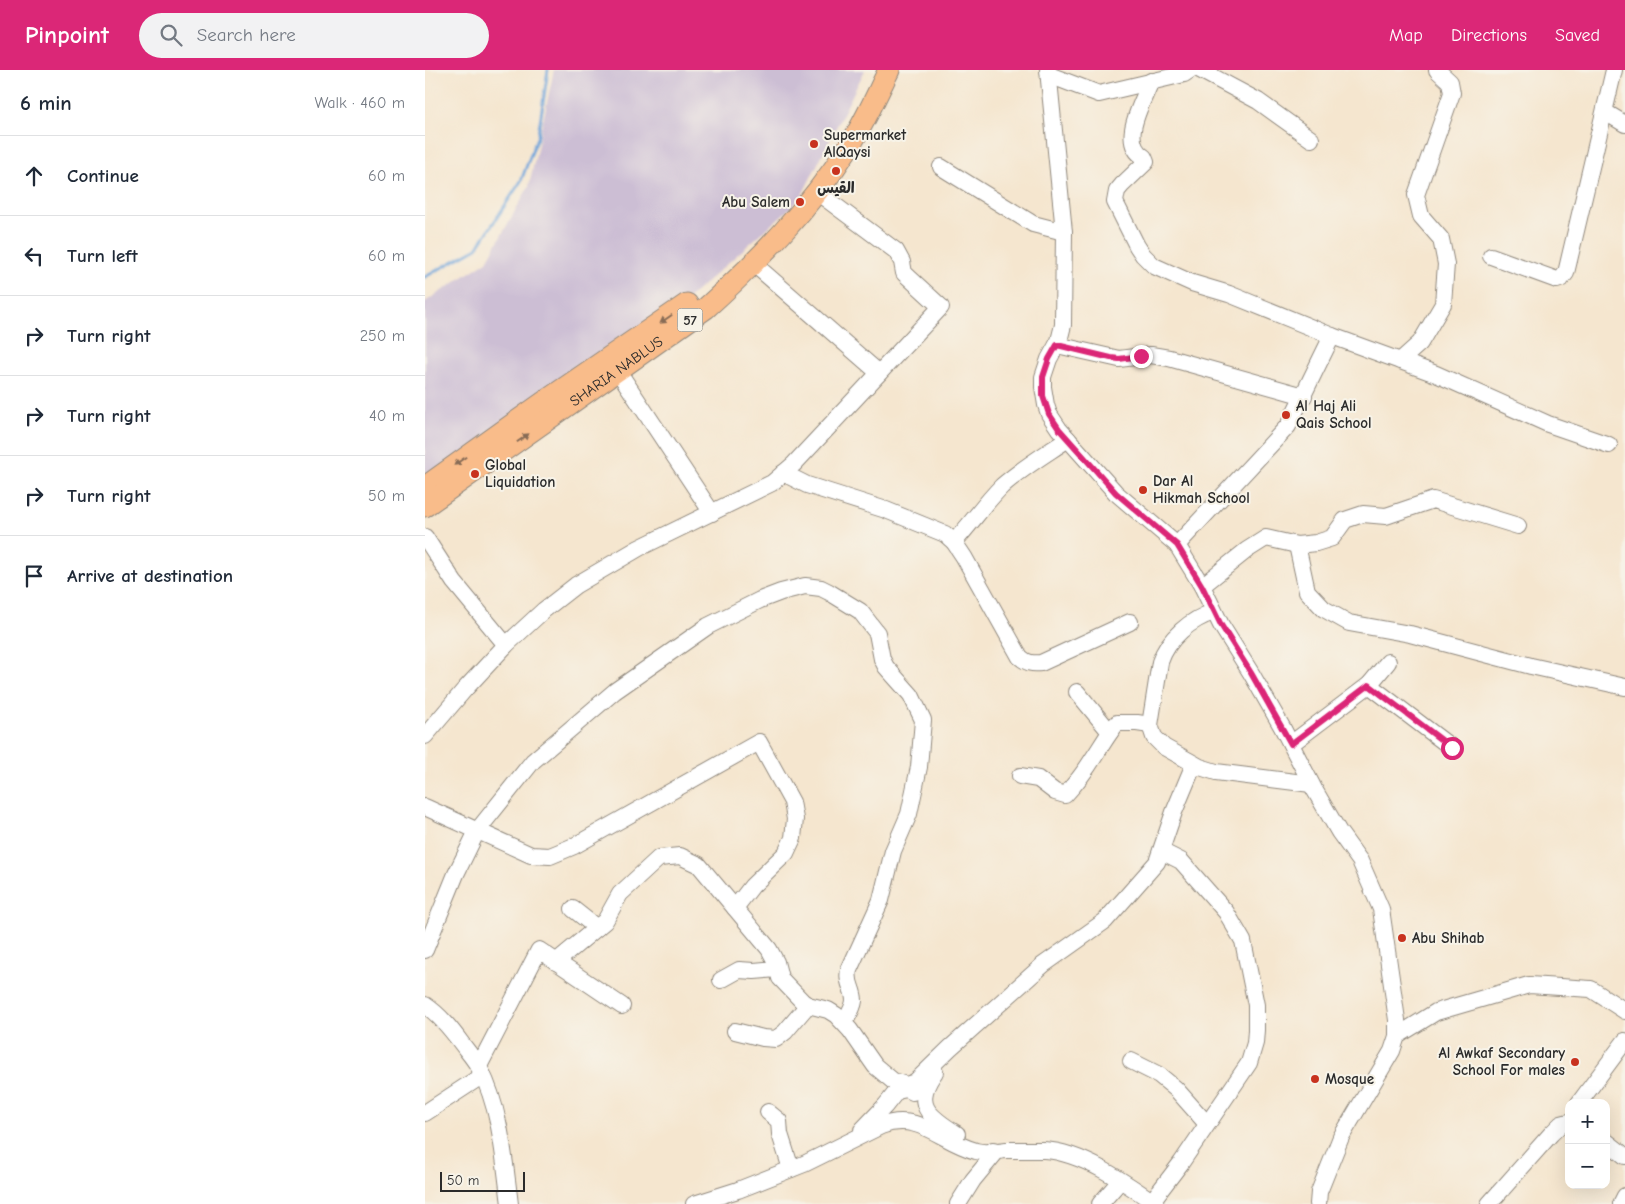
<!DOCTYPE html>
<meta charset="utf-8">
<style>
:root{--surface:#fff;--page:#f2f2f3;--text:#1f2937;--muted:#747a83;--line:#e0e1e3;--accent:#db2777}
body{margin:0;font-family:"Comic Neue","Playpen Sans Arabic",sans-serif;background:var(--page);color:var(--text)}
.controls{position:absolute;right:15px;bottom:15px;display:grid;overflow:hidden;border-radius:10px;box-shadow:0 5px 20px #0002}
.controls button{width:45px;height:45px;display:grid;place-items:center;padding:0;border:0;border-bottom:1px solid var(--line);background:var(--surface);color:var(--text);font:25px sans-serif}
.scale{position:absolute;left:15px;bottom:12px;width:85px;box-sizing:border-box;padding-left:5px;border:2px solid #2b2b2b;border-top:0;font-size:14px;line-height:18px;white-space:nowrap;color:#2b2b2b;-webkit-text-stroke:4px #f7f3e8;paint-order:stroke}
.stop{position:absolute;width:15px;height:15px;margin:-11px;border:4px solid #db2777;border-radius:50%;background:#fff}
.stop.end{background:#db2777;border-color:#fff;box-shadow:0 1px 5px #0008}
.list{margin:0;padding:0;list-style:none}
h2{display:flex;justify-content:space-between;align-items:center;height:65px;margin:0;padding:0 20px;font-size:21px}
h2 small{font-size:16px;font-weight:400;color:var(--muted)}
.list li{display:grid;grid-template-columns:32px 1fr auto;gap:15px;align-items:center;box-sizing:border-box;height:80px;padding:0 20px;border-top:1px solid var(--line)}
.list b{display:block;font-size:19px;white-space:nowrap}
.list em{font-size:16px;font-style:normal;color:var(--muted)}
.icon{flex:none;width:28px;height:28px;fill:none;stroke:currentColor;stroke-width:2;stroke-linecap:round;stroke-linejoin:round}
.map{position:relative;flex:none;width:1200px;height:1134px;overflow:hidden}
header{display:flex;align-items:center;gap:30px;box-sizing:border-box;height:70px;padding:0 25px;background:var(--accent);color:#fff}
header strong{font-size:24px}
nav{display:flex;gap:28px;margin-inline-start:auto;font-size:18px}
.search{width:350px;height:45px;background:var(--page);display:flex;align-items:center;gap:12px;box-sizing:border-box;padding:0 18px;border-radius:28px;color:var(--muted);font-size:19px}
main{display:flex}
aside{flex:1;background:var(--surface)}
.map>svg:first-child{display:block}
.industrial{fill:#ccbed4}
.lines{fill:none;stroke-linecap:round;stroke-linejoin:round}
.stream{stroke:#6ba2d9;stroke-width:3}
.minor-casing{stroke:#90887d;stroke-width:18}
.major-casing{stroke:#90887d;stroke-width:23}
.minor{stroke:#fff;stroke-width:16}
.major{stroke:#f9bc8a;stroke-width:21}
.oneway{fill:#886c56}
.route{stroke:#db2777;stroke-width:6}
.poi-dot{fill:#c8321e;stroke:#f7f3e8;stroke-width:2}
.labels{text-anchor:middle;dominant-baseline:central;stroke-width:4;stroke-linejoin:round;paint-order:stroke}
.shield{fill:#f7f3e8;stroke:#686764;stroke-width:1}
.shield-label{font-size:14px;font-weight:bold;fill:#2b2b2b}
.poi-label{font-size:15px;font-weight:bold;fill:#2b2b2b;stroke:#f7f3e8;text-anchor:start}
.street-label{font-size:15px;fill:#2b2b2b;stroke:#f7f3e8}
</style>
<header>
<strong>Pinpoint</strong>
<div class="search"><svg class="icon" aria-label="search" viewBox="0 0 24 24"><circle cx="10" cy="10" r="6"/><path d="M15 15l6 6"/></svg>Search here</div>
<nav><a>Map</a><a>Directions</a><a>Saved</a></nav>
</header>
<main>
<aside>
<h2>6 min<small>Walk · 460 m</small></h2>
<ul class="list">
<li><svg class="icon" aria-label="ahead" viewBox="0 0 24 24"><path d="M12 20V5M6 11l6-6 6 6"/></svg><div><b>Continue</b></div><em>60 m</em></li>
<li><svg class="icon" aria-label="left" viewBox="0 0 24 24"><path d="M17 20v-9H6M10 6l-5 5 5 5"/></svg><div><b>Turn left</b></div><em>60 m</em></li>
<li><svg class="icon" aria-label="right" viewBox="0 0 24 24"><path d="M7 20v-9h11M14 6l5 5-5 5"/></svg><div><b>Turn right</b></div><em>250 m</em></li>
<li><svg class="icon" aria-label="right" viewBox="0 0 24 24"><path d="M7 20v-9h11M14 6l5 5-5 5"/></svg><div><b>Turn right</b></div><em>40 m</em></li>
<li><svg class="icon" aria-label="right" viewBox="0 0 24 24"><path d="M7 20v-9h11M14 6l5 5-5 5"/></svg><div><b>Turn right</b></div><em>50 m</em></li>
<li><svg class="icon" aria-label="arrive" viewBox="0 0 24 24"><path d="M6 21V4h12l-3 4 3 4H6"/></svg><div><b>Arrive at destination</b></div></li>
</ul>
</aside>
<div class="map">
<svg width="1200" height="1134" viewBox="0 0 1200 1134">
<rect width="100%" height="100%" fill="#f7f3e8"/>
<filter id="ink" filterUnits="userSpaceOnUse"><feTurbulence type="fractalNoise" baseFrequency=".02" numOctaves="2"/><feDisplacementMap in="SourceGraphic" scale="10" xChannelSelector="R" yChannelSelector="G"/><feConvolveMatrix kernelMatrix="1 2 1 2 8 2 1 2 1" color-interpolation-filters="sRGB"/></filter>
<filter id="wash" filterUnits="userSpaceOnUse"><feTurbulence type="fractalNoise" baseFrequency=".0096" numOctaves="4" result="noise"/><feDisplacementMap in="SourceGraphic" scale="20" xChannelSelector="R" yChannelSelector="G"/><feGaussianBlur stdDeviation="1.12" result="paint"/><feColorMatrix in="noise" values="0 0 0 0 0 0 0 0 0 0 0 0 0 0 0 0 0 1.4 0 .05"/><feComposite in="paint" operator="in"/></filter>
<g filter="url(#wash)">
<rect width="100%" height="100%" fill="#f5e6cf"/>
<path class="industrial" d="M 129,0 L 440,0 L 375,129 L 213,273 L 0,435 L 0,232 L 62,191 L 104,116 Z"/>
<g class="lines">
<path class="stream" d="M 0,207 L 52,178 L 96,111 L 113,65 L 123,0"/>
</g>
</g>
<g filter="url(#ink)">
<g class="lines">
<defs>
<g id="minor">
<path d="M 623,0 L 639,162 L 638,255 L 634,271 L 624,289 L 618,307 L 618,317 L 621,335 L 624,344 L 634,359 L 691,423 L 752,475 L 777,516 L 796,555 L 826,603 L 857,657 L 889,719 L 914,762 L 935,791 L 956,839 L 972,950 L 972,966 L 967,981 L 916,1067 L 894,1122 L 893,1134"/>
<path d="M 775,0 L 833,31 L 886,69"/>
<path d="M 624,5 L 674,24 L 759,4 L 765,0"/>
<path d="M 726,11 C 718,32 693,72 719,87 L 721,92 L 697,115 L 692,121 L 690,132 L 712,176 L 718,185 L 729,196 L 767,213 L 804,224 L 907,266 L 1011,304 L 1123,354 L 1184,375"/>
<path d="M 1180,42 L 1200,54"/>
<path d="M 516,97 L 608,154 L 639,162"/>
<path d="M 1066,186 L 1132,210 L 1137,208 L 1141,203 L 1189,0"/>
<path d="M 329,194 L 454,303"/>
<path d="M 632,275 L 694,289 L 726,285 L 744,288 L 879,326"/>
<path d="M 975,291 L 995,273 L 1018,234 L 1021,194 L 1016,169 L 996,146 L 991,125 L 1027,23 L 1025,12 L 1012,0"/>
<path d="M 193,301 L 287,443"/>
<path d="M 358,403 L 382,415 L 461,440 L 520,464 L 529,472 L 539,487 L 595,587 C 602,593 607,594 616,593 L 705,552"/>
<path d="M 0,467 L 29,512 L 81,575"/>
<path d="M 529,472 C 546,454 559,434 577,416 C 597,398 621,384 643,369"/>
<path d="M 752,475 L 863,356 L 907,266"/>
<path d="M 872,475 L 882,521 L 899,539 L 924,553 L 985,564 L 1106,596 L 1200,617"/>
<path d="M 777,516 L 822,480 L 841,468 L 872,475 L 891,473 L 907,468 L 920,450 L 938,444 L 961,446 L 1008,430 L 1093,456"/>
<path d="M 789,542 C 766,549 743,568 735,592 L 725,655 L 729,667 L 739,677 L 775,697 L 791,702 L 886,714"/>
<path d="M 944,615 L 1027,678"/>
<path d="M 652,622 L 685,662"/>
<path d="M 0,666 L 40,619 L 81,575 L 119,540 L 151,515 L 214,478 L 347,413 L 369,394 L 516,237 L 479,203 L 477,192 L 471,181 L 392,122"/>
<path d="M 866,674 L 944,615 L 963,592"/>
<path d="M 595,706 L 613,709 L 630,722 L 640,725 C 651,713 661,700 669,687 C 677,675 683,664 692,653 L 712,653 L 725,655"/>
<path d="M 0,737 L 106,785 L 125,786 L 149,776 L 334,672 L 367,732 L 370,749 L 368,768 L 361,783 L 327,816 L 310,838"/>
<path d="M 148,839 L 172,858"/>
<path d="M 0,880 L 31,804 L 52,761 L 108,691 L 190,621 L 283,556 L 335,530 L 356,522 L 380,516 L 396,518 L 404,522 L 435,541 L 452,563 L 457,589 L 461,597 L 486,625 L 498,650 L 494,697 L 484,744 L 468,781 L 456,830 L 424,900 C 421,913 429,919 429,931 C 428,939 423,946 419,953"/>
<path d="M 131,892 L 180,851 L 195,824 L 234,788 L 255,786 L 274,795 L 344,879 L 351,892 L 355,908 L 378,932 L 383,935 L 403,940 L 411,945 L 425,960 L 450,996 L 468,1011 L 481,1015 L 490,1012 L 525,978 L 618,895 L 680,851 L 732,792 L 749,742 L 769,694"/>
<path d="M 296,910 L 314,900 L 329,901 L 352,899"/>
<path d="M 0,935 C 15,945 26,959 37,974 C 43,982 50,990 55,999 C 76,1040 79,1089 85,1134"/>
<path d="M 310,961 L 338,968 L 351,969 L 360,962 L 383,935"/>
<path d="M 972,966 L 1011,942 L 1104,915 L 1166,919 L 1200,941"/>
<path d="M 706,991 L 734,1005 L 751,1019 L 782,1054"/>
<path d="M 54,996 L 114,880 L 197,936"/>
<path d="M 510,1002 C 487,1034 503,1046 532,1064"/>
<path d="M 1154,1033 L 1200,971"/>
<path d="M 343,1042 L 354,1051 L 355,1064 L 366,1099"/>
<path d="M 0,1043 L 58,1005"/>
<path d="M 437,1060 L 460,1036 L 472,1021 L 482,1019 L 488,1022"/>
<path d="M 1181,1071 L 1200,1086"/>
<path d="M 727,1131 L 756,1093 L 824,993 L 830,973 L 831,960 L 831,935 L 818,871 L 801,842 L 756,791 L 736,781"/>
<path d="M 269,1134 L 313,1120 L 379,1094 L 456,1056 C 494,1041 516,1072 551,1081 C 561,1084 571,1081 581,1080 C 593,1080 607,1080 619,1080 C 657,1082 701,1113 731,1134"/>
<path d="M 533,1134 L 548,1110 L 572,1081 L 568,1080"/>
<path d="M 675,1134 L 695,1111"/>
<path d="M 1064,1134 L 1126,1064 L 1136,1054 L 1144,1052"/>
<path d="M 1196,1134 L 1200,1126"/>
</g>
<g id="major">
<path d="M 0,417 L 119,332 L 262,234"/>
<path id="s1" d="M 0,436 L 281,238 C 334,190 384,139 423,78 C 439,54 451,26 464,0"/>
</g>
</defs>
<use href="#minor" class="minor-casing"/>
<use href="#major" class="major-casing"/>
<use href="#minor" class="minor"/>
<use href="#major" class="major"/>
</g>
<defs><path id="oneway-solid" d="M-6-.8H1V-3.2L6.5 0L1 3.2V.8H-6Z" transform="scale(1.25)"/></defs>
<g class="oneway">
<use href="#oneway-solid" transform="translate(241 249) rotate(145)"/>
<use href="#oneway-solid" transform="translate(98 368) rotate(-35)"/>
<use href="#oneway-solid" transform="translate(35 391) rotate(145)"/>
</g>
</g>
<g class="lines" filter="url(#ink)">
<path class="route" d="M 716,286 L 694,289 L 686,288 L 632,275 L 624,289 L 618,307 L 618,326 L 624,344 L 634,359 L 691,423 L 752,475 L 777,516 L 796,555 L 826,603 L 866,674 L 944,615 L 1027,678"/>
</g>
<g class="poi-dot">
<circle cx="389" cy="74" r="5"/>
<circle cx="411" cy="101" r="5"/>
<circle cx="375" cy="132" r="5"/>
<circle cx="861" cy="345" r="5"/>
<circle cx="50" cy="404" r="5"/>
<circle cx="718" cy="420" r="5"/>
<circle cx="977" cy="868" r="5"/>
<circle cx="1150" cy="992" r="5"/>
<circle cx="890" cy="1009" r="5"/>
</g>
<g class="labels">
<rect class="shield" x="252.5" y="238.5" width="25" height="23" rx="4"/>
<g class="shield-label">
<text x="265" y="250">57</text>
</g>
<g class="poi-label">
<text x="399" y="65">Supermarket<tspan x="399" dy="17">AlQaysi</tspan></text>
<text x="411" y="118" text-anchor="middle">القيس</text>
<text x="365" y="132" text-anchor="end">Abu Salem</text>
<text x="871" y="336">Al Haj Ali<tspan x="871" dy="17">Qais School</tspan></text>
<text x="60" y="395">Global<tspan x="60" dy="17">Liquidation</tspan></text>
<text x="728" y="411">Dar Al<tspan x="728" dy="17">Hikmah School</tspan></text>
<text x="987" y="868">Abu Shihab</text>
<text x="1140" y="983" text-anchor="end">Al Awkaf Secondary<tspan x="1140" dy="17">School For males</tspan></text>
<text x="900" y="1009">Mosque</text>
</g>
<g class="street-label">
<text stroke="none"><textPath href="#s1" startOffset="234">SHARIA NABLUS</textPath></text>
</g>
</g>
</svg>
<div class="controls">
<button>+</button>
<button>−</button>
</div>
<div class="scale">50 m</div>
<div class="stop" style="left:1027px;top:678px"></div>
<div class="stop end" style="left:716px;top:286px"></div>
</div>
</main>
